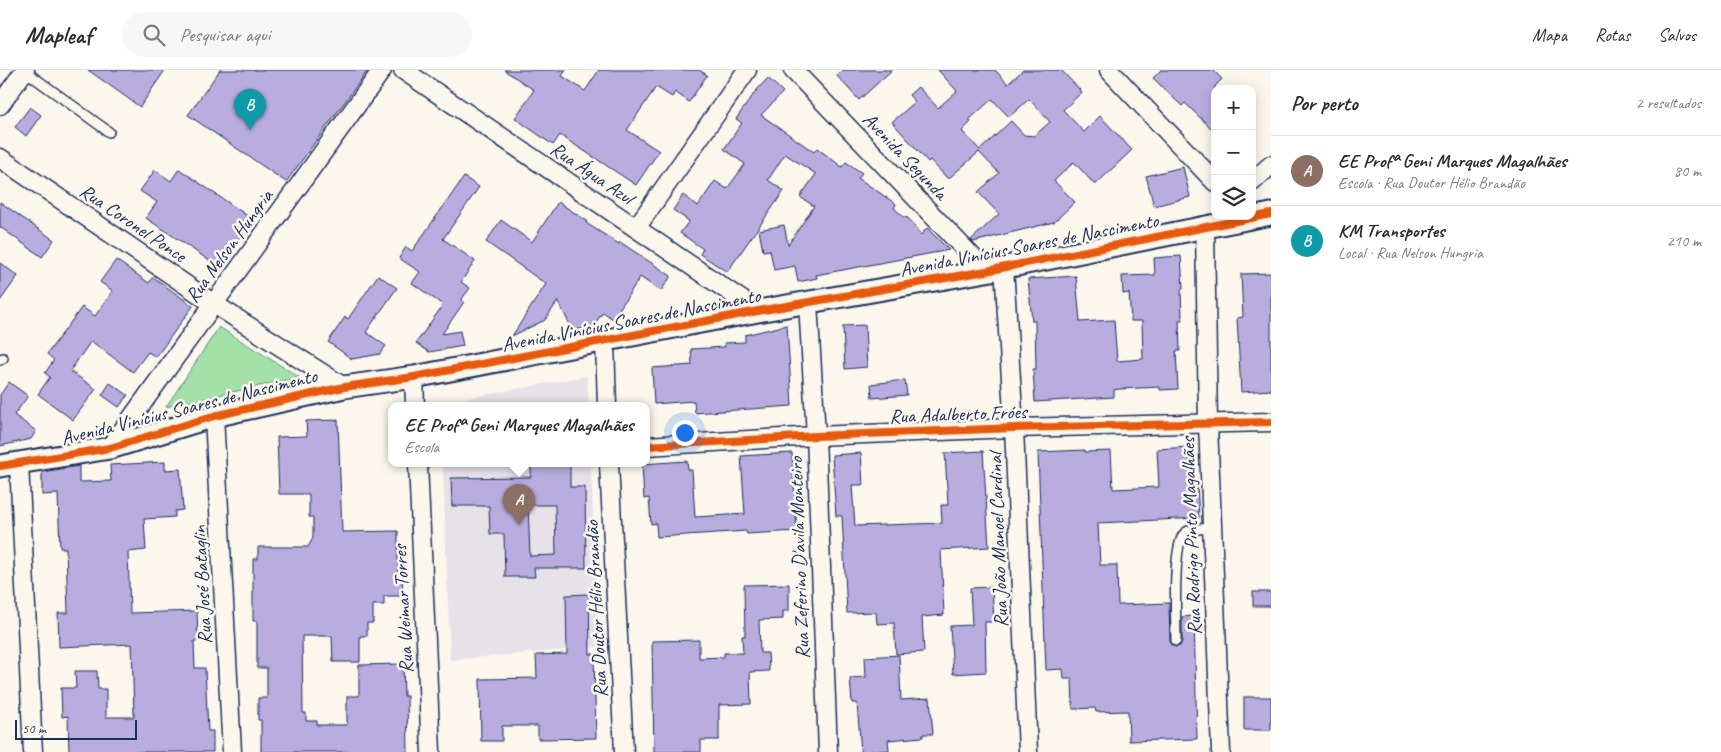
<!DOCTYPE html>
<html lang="pt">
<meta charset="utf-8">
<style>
:root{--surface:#fff;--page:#f7f7f7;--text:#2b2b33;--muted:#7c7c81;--line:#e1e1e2;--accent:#0f766e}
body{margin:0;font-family:Caveat,sans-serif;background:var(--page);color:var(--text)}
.controls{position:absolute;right:15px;top:15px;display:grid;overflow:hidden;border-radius:10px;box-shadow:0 2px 12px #0003}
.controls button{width:45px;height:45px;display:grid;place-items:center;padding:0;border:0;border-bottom:1px solid var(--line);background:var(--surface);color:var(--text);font:25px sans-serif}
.scale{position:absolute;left:15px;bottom:12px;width:122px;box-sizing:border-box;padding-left:5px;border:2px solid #1b2f5e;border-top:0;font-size:14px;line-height:18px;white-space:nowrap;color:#1b2f5e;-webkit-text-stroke:4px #fbf7ec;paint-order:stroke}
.you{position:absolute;left:684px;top:362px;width:18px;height:18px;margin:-12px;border:4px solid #fff;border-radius:50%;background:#1a73e8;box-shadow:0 0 0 8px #1a73e833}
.badge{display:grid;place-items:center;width:32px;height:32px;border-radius:50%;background:var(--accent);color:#fff;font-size:16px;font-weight:700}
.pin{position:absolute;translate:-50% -41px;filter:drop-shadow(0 1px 2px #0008)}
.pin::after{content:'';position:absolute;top:26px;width:18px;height:15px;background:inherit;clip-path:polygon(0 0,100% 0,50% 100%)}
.popup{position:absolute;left:388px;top:332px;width:262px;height:65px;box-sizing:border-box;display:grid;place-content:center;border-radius:10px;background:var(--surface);filter:drop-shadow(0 1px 4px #0005);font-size:16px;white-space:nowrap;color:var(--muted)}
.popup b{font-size:19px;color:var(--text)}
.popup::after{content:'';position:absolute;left:50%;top:100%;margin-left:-10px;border:10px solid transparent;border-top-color:var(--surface)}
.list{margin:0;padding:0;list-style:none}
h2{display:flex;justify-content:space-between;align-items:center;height:65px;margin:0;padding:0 20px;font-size:21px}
h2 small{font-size:16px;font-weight:400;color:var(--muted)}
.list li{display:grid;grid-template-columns:32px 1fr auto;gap:15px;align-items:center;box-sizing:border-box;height:70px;padding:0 20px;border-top:1px solid var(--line)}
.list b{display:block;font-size:19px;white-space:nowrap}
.list p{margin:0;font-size:16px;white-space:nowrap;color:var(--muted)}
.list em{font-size:16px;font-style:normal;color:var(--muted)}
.icon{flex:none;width:28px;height:28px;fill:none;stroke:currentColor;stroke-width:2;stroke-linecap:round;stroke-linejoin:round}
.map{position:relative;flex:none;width:1271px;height:682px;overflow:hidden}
header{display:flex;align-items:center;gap:30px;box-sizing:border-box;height:70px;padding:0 25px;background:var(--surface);border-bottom:1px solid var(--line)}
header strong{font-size:24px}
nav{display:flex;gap:28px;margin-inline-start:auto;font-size:18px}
.search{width:350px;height:45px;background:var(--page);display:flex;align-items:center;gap:12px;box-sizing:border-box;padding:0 18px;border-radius:28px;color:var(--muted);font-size:19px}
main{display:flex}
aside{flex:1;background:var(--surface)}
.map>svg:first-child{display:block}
.built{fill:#e7e1e8}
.green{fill:#a4e1a9;stroke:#608884}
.building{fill:#b8adde;stroke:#1b2f5e;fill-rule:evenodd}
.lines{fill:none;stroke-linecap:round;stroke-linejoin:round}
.service-casing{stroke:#1b2f5e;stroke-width:12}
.minor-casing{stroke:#1b2f5e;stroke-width:21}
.tertiary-casing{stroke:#1b2f5e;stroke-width:25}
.service{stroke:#fbf7ec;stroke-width:9}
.minor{stroke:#fbf7ec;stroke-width:18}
.tertiary{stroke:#fbf7ec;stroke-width:21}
.cycleway-casing{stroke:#fbf7ec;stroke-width:11}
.cycleway{stroke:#e8590c;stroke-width:8}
.labels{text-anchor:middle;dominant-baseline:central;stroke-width:5;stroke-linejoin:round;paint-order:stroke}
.street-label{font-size:20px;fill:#1b2f5e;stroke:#fbf7ec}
</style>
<header>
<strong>Mapleaf</strong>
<div class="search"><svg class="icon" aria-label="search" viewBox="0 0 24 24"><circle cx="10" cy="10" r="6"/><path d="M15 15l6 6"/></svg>Pesquisar aqui</div>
<nav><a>Mapa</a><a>Rotas</a><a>Salvos</a></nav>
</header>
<main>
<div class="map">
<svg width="1271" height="682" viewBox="0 0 1271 682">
<rect width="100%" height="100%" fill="#fbf7ec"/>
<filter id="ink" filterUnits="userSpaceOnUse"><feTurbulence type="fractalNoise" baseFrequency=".02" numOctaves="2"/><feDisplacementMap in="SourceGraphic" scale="10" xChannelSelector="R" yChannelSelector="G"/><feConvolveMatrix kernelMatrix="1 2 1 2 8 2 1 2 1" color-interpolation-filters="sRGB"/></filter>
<g filter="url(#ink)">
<g class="built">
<path d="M 587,306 L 589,336 L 442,336 L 441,333 Z"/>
<path d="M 443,394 L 591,394 L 598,577 L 450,590 Z"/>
</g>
<path class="green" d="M 219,257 L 299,307 L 166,337 Z"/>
<g class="building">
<path d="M 88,0 L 165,0 L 140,37 Z"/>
<path d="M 220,0 L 368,0 L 286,112 L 188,45 Z"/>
<path d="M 504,0 L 566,0 L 562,6 L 585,21 L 599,0 L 699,0 L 707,5 L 689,32 L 675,22 L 672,27 L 656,17 L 627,60 L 659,81 L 636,115 L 560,65 L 553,75 L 515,48 L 534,20 Z"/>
<path d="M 843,0 L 892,0 L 859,30 L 837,6 Z"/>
<path d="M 938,0 L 995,0 L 1008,14 L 1023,0 L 1061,0 L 1082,22 L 1063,40 L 1084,62 L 1100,46 L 1132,80 L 1095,115 L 1074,92 L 1054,111 L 1075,132 L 1054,152 L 973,172 L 971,170 L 999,144 L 978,122 L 999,103 L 979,82 L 948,109 L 930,90 L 928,92 L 892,52 L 915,32 L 909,25 L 918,17 L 938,38 L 957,21 ZM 992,29 L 1009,47 L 1029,29 L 1050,52 L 1034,66 L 1024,65 L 1011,51 L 980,80 L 962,61 L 971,52 L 969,50 Z"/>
<path d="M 1161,0 L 1213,0 L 1222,9 L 1215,16 L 1215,62 L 1185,33 L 1182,36 L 1153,8 Z"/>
<path d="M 768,8 L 783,22 L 761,45 L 814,82 L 817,78 L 842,97 L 846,92 L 862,103 L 858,108 L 896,134 L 894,138 L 904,147 L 908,148 L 921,165 L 927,158 L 949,180 L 816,205 L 817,208 L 798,212 L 795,196 L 774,200 L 770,180 L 763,181 L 759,160 L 784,155 L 788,175 L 814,136 L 800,127 L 816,104 L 785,84 L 768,110 L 784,121 L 727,202 L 700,184 L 703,179 L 680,163 L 689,151 L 673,140 L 683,125 L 698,136 L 715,111 L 727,119 L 745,94 L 724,79 L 742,53 L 736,49 L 756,21 Z"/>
<path d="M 30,37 L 41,45 L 26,66 L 15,57 Z"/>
<path d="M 1183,97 L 1190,127 L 1154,136 L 1146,106 Z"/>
<path d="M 179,99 L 252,149 L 219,197 L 146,148 L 157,132 L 140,121 L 155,100 L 171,111 Z"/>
<path d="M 464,107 L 479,117 L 443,169 L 475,191 L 461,212 L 470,218 L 461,230 L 464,232 L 442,264 L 460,261 L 463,276 L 429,282 L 416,273 L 443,235 L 412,213 L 420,202 L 399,188 L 406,177 L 412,181 Z"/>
<path d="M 0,132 L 54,170 L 42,187 L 0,157 Z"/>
<path d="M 558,132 L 587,151 L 586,153 L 619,174 L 620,172 L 671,206 L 661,221 L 640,207 L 613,249 L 603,242 L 594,255 L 573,261 L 558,231 L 545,250 L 512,266 L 546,214 L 486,172 L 501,150 L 532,172 Z"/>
<path d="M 1181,186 L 1183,219 L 1181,219 L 1182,250 L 1179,250 L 1180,281 L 1176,281 L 1178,319 L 1160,320 L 1160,317 L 1119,319 L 1114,320 L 1114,327 L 1035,332 L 1033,299 L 1036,299 L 1035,251 L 1032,251 L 1028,209 L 1076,206 L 1080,252 L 1114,250 L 1117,291 L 1143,289 L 1142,251 L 1131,251 L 1129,223 L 1123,224 L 1122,206 L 1155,205 L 1154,188 Z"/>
<path d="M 116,190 L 149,213 L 153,207 L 193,236 L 156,287 L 148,282 L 133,302 L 91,271 L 70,301 L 96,319 L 73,350 L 38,324 L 50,307 L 45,303 L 54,290 L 47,284 L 82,237 L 95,246 L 113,221 L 100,212 Z"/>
<path d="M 0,193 L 18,206 L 0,231 Z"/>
<path d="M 1271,203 L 1271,320 L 1241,322 L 1237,248 L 1243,247 L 1241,204 Z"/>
<path d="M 378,205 L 397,218 L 366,262 L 386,276 L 380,284 L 352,289 L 328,272 L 345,247 L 348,249 Z"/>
<path d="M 787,255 L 792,336 L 695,343 L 694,331 L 654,334 L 652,298 L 692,295 L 691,279 L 725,277 L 724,273 L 745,272 L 745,265 Z"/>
<path d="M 865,255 L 867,297 L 845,299 L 843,256 Z"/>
<path d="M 905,310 L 907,325 L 872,328 L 871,314 Z"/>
<path d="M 9,312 L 28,326 L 14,345 L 36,361 L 31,369 L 0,376 L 0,325 Z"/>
<path d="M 110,313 L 128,325 L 119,337 L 102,325 Z"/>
<path d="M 338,350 L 342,462 L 398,461 L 398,503 L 402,503 L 403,526 L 384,526 L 384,535 L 373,535 L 373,553 L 367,553 L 367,566 L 360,566 L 360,592 L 333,592 L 332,566 L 302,566 L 303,643 L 306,643 L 306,651 L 317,651 L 317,655 L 347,655 L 347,626 L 359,626 L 359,595 L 403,594 L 404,626 L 407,626 L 408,682 L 261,682 L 261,650 L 258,650 L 258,628 L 267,628 L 267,598 L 257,598 L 257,551 L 253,551 L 253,489 L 258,489 L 258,477 L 308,477 L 313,468 L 313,447 L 309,447 L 309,424 L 279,424 L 277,367 L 307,366 L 306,351 Z"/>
<path d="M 1189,377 L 1191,415 L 1197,415 L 1199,448 L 1098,453 L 1100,495 L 1117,495 L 1118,535 L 1169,533 L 1170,571 L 1171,575 L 1176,577 L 1180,576 L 1182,571 L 1182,547 L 1194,546 L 1197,669 L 1129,671 L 1128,641 L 1096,642 L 1095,638 L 1073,639 L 1072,609 L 1064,609 L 1063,599 L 1046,600 L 1038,382 L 1085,380 L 1085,382 L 1111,381 L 1113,419 L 1159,417 L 1157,379 Z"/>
<path d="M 983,381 L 989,477 L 941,480 L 944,545 L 922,547 L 924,582 L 896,584 L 894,553 L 877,554 L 876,542 L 847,543 L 842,446 L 836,446 L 832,385 L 861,383 L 863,415 L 852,415 L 855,456 L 942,453 L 941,435 L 948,435 L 945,383 Z"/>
<path d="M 792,383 L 797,461 L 747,464 L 746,461 L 657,467 L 656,453 L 651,454 L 649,428 L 644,429 L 642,394 L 687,391 L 688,400 L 692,400 L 695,447 L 745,444 L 741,386 Z"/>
<path d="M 165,392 L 165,400 L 180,399 L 183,440 L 175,441 L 175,447 L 144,449 L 146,480 L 128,482 L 130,543 L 197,541 L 198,571 L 194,571 L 195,598 L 205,598 L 208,661 L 213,661 L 213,682 L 69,682 L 68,646 L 62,647 L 61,618 L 76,618 L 75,601 L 97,601 L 98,619 L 106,619 L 106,647 L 134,647 L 132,574 L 59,577 L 58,543 L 68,543 L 66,478 L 60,478 L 58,424 L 42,425 L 42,402 L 79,396 L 79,412 L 111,411 L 110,395 Z"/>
<path d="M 531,394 L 570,394 L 570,417 L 585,417 L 586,498 L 534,498 L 535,507 L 505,507 L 504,464 L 490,464 L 489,436 L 452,436 L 451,408 L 531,407 ZM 528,435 L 555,435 L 556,485 L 530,486 Z"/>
<path d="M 789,514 L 789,541 L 783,541 L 783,549 L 759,550 L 760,583 L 768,583 L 769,601 L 750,602 L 751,634 L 719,635 L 719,670 L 701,670 L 701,682 L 654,682 L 652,571 L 699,570 L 699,588 L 724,587 L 724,583 L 743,583 L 742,566 L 745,566 L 744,515 Z"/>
<path d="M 992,517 L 994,552 L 985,552 L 986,602 L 953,604 L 950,556 L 972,555 L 970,518 Z"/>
<rect x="1253" y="522" width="18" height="14"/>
<path d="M 589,524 L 590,584 L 594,584 L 596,668 L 538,669 L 538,656 L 502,656 L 502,671 L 481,671 L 480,609 L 537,608 L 536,585 L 567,584 L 566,525 Z"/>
<path d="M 899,585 L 901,630 L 930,628 L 933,664 L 923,664 L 923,667 L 888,670 L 889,680 L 861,682 L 857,633 L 852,633 L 850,608 L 866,607 L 865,587 Z"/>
<rect x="1244" y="627" width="27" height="33"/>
</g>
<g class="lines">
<defs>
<g id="service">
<path d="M 25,1 L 109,62"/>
<path d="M 0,290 L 3,288"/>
<path d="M 1176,571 C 1176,552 1172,473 1185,463 C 1191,458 1204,459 1212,458"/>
</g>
<g id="minor">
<path d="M 403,0 L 758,241"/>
<path d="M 793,0 L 986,201"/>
<path d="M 1109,0 L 1215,112"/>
<path d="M 0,35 L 25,0"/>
<path d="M 0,88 L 214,234 L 344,317"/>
<path d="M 1252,112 L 1271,95"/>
<path d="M 636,158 L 747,0"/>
<path d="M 1205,158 L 1208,354 L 1221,682"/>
<path d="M 1004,197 L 1014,358 L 1028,682"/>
<path d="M 808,233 L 816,366 L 828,682"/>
<path d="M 605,271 L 607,336"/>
<path d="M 414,307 L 415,336"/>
<path d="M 214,346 L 232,682"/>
<path d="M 646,376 L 816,366 L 1014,358 L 1271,352"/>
<path d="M 110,378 L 382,0"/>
<path d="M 19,393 L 33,682"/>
<path d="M 418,394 L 431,682"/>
<path d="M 609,394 L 624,682"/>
</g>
<path id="tertiary" d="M 0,396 L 110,378 L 214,346 L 344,317 L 414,307 L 758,241 L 986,201 L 1271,144"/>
</defs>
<use href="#service" class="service-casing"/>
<use href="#minor" class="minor-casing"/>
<use href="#tertiary" class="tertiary-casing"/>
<use href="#service" class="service"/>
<use href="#minor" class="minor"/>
<use href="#tertiary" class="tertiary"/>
<defs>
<g id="cycleway">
<path d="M 646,376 L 816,366 L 1014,358 L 1271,352"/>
<path d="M 0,396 L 110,378 L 214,346 L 344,317 L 414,307 L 758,241 L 986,201 L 1271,144"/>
</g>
</defs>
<use href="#cycleway" class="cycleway-casing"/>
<use href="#cycleway" class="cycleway"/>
</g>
</g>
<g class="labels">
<g class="street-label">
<text transform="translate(905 86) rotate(46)">Avenida Segunda</text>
<text transform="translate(592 103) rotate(34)">Rua Água Azul</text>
<text transform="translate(133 153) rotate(34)">Rua Coronel Ponce</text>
<text transform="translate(1029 175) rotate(-11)">Avenida Vinícius Soares de Nascimento</text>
<text transform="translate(229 176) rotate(-54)">Rua Nelson Hungria</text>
<text transform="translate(631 250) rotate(-11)">Avenida Vinícius Soares de Nascimento</text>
<text transform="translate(189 337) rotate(-14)">Avenida Vinícius Soares de Nascimento</text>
<text transform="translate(958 344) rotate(-2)">Rua Adalberto Fróes</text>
<text transform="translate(1191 466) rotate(-92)">Rua Rodrigo Pinto Magalhães</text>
<text transform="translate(998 470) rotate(-92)">Rua João Manoel Cardinal</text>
<text transform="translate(799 488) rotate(-92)">Rua Zeferino D'avila Monteiro</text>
<text transform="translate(202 515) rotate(-93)">Rua José Bataglin</text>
<text transform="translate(403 539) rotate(-93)">Rua Weimar Torres</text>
<text transform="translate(596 539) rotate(-93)">Rua Doutor Hélio Brandão</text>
</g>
</g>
</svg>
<div class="controls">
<button>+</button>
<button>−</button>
<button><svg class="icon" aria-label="layers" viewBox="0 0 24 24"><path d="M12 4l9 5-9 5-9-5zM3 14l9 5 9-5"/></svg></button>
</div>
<div class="scale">50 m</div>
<div class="you"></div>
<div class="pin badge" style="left:519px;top:455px;background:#8d6e63">A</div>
<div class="popup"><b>EE Profª Geni Marques Magalhães</b>Escola</div>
<div class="pin badge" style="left:250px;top:60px;background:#0f9aa8">B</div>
</div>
<aside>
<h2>Por perto<small>2 resultados</small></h2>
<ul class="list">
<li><span class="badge" style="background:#8d6e63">A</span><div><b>EE Profª Geni Marques Magalhães</b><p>Escola · Rua Doutor Hélio Brandão</p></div><em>80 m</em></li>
<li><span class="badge" style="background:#0f9aa8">B</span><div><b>KM Transportes</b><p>Local · Rua Nelson Hungria</p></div><em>210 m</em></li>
</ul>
</aside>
</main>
